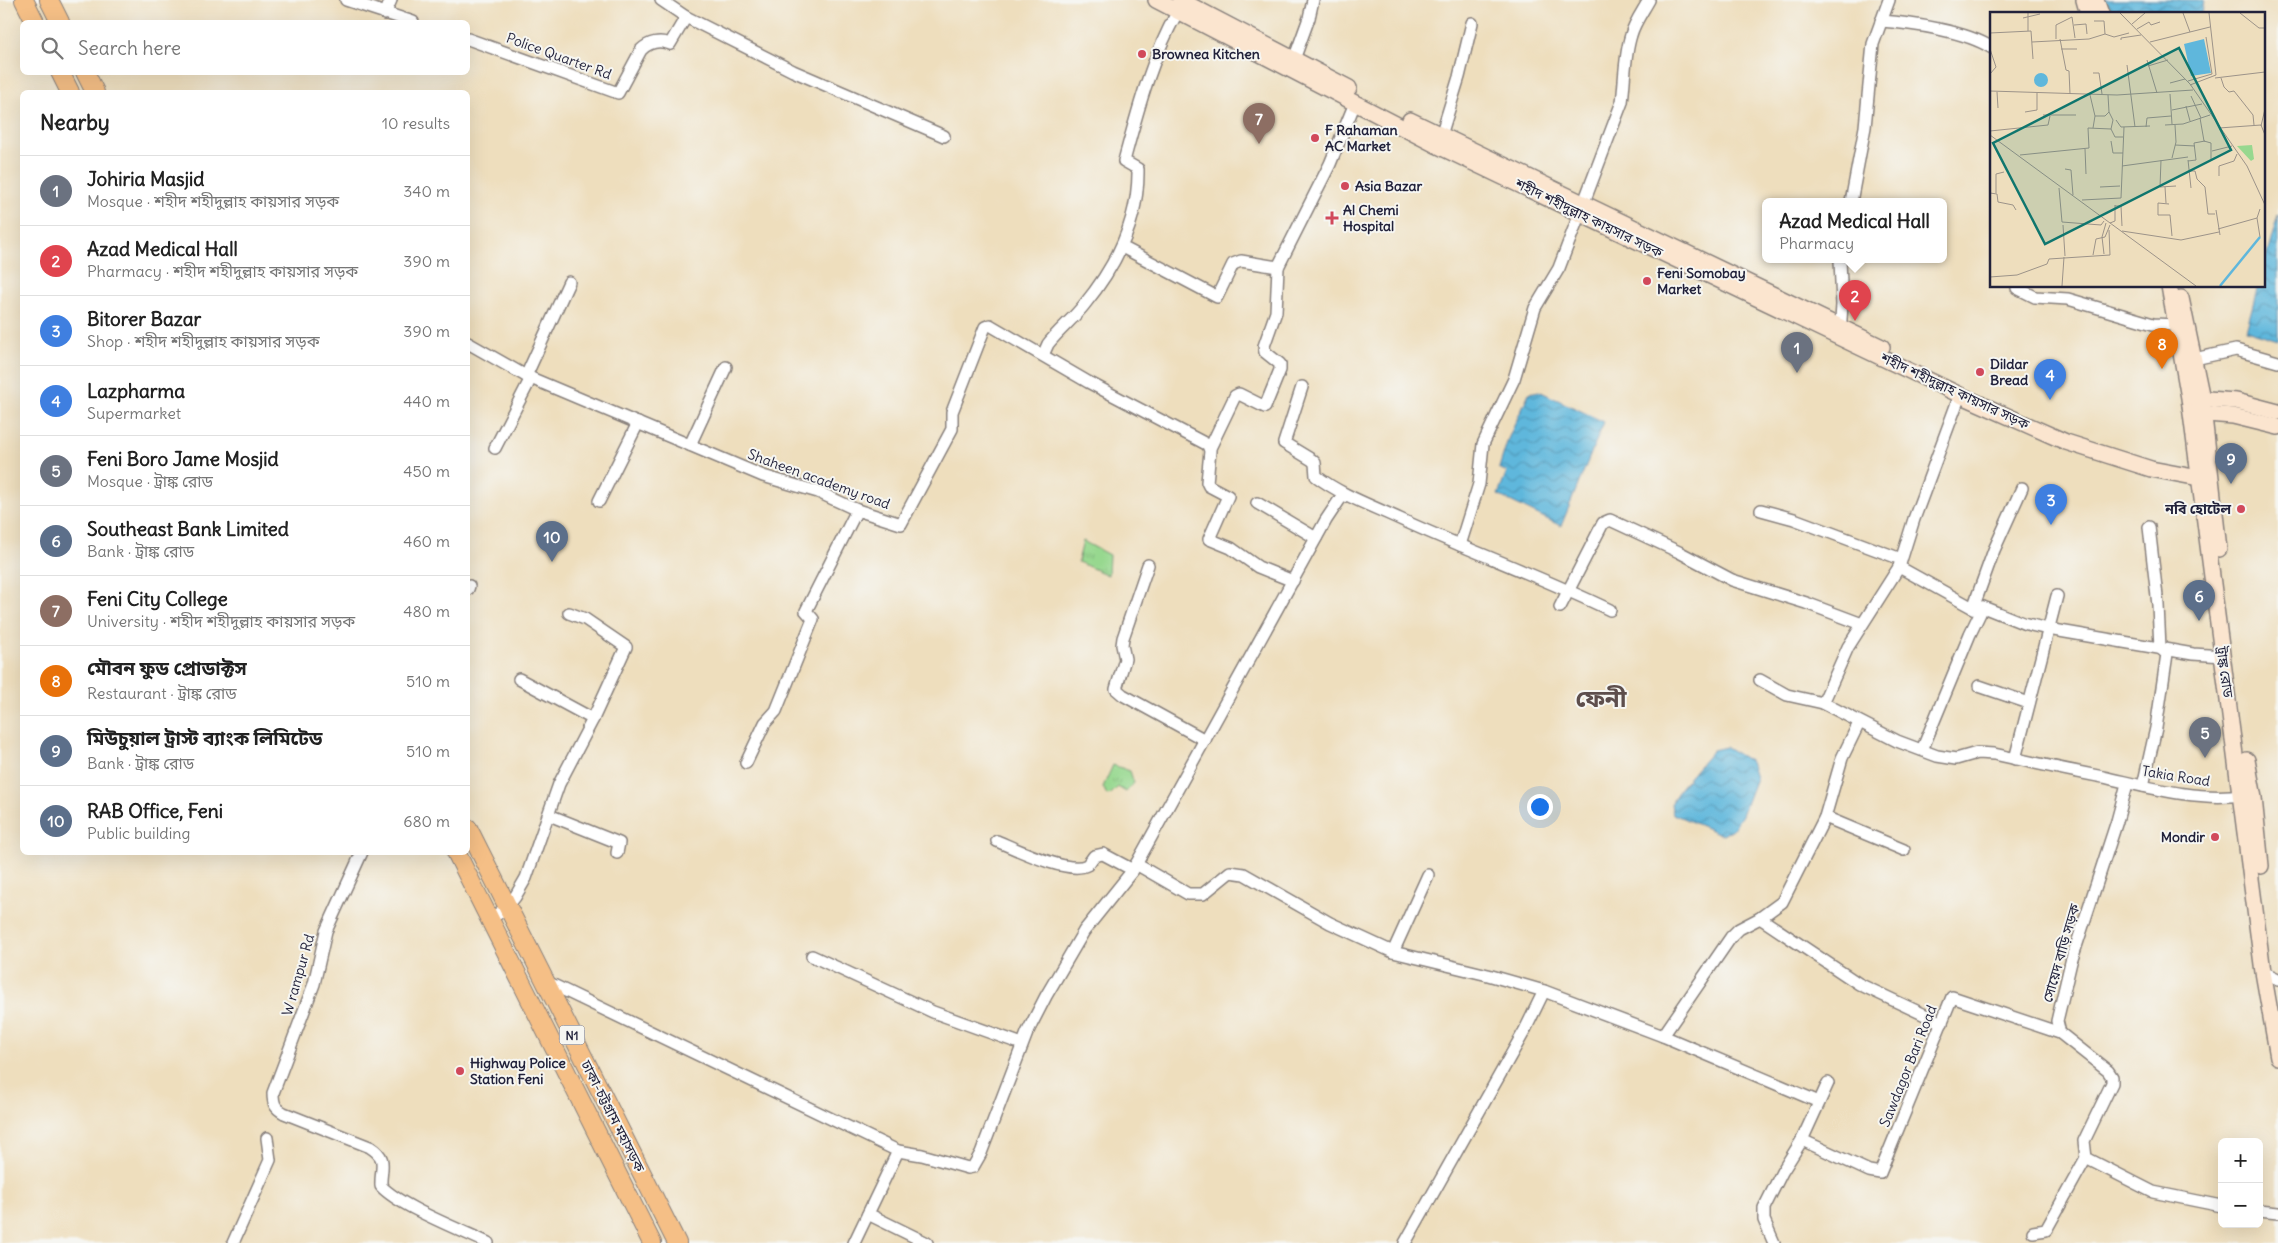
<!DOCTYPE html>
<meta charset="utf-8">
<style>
:root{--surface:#fff;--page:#f2f2f2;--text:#222;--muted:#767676;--line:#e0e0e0;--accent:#d1495b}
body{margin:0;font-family:Delius,"Noto Sans Bengali",sans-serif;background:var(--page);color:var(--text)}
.controls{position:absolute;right:15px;bottom:15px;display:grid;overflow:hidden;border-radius:8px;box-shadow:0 5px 20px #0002}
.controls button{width:45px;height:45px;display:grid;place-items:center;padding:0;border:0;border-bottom:1px solid var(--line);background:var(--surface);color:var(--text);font:25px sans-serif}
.you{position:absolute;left:1539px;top:806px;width:18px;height:18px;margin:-12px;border:4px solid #fff;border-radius:50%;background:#1a73e8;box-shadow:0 0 0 8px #1a73e833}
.badge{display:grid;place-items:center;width:32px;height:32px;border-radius:50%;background:var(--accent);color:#fff;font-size:16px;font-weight:700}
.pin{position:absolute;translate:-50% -41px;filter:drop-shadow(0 1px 2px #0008)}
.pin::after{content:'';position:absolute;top:26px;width:18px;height:15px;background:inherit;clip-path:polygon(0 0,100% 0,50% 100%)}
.popup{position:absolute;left:1762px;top:198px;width:185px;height:65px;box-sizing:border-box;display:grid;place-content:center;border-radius:8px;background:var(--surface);filter:drop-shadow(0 1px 4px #0005);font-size:16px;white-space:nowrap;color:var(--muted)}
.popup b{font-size:19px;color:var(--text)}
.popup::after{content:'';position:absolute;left:50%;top:100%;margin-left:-10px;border:10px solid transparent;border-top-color:var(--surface)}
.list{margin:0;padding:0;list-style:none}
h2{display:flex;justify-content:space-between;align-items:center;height:65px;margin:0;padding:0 20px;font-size:21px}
h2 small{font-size:16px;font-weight:400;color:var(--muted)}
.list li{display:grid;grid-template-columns:32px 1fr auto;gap:15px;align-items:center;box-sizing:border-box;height:70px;padding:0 20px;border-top:1px solid var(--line)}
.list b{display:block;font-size:19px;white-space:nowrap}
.list p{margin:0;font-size:16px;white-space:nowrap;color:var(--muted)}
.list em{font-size:16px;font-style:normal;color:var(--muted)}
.icon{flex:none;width:28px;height:28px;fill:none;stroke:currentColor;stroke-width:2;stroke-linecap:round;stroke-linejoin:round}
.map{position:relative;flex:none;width:2278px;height:1243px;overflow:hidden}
.search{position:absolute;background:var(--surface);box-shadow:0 5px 20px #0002;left:20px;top:20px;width:450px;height:55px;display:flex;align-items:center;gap:12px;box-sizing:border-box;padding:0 18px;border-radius:8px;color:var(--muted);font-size:19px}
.panel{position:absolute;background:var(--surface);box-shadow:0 5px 20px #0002;left:20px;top:90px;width:450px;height:765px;border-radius:8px}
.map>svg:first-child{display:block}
.park{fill:url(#park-tufts);stroke:#5c7d65}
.water{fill:url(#water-waves);stroke:#406c8c}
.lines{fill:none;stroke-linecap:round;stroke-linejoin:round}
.minor-casing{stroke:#88807c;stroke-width:14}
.secondary-casing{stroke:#88807c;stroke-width:18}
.trunk-casing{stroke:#88807c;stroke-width:20}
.minor{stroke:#fff;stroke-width:11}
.secondary{stroke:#fbe5cf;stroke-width:15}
.trunk{stroke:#f5bf86;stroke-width:18}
.poi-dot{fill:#d1495b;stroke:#f6f6f2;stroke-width:2}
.labels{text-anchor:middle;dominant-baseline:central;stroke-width:4;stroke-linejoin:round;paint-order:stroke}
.shield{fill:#f6f6f2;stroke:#626272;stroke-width:1}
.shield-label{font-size:12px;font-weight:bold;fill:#22223b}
.poi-label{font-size:14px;font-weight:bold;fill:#22223b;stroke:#f6f6f2;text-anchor:start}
.street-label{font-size:14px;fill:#22223b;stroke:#f6f6f2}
.town-label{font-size:24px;font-weight:bold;fill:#5d4e4c;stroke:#f6f6f2}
.inset-river{fill:none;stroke:#5fb7dc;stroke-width:2.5}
.inset-road{fill:none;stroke:#9c9389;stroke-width:1}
.view{fill:#0f766e;fill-opacity:0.15;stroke:#0f766e;stroke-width:2.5}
.inset-edge{fill:none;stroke:#22223b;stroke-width:2.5}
</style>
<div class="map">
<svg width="2278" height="1243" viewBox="0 0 2278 1243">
<defs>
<pattern id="park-tufts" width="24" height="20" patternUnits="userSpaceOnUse" patternTransform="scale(1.25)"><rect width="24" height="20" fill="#97d88f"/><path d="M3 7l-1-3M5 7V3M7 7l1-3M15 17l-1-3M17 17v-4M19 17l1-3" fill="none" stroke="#82b97c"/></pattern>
<pattern id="water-waves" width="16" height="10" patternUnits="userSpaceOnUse" patternTransform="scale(1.25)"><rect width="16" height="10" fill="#5fb7dc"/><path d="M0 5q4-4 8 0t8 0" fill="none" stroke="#4e94b4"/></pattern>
</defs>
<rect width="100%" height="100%" fill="#f6f6f2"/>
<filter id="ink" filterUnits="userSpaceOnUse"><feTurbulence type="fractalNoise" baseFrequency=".02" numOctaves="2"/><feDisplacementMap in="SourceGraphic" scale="10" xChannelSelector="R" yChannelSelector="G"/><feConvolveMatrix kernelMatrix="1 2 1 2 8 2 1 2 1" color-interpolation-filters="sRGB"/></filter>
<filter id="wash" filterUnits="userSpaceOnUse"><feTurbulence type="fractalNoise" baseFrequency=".0096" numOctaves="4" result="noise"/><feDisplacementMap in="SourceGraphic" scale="20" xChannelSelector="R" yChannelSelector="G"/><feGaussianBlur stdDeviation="1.12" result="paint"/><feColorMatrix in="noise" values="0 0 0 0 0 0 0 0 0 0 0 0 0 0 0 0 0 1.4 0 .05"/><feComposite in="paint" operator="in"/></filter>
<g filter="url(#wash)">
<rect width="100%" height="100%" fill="#eedebd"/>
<g class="park">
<path d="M 1083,541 L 1109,555 L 1108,575 L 1078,562 Z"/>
<path d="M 1113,765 L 1130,771 L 1134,783 L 1126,792 L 1118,787 L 1111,794 L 1107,795 L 1103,787 Z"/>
</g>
<g class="water">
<path d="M 2103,0 L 2204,0 L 2202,14 L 2107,14 Z"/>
<path d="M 2278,215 L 2278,340 L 2246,330 L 2258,286 L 2264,286 L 2264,265 Z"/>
<path d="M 1539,391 L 1604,422 L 1561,526 L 1498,495 L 1507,472 L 1499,468 L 1508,439 L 1529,393 Z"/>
<path d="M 1726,747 L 1751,762 L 1756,778 L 1742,815 L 1733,829 L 1723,835 L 1673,814 L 1671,804 L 1680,788 L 1713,750 Z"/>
</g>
</g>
<g filter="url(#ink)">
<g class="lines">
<defs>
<g id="minor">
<path d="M 346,0 L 413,22"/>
<path d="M 661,0 L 686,17 L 793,71 L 944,136"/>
<path d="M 385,14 L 391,0"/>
<path d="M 1881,21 C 1911,23 1966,31 1992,48"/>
<path d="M 468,39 L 618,93 L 641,50 C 649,42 660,40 670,44 L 686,17"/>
<path d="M 1292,65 L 1309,18 L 1313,0"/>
<path d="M 1439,142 L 1459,77 L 1472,23"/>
<path d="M 1851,202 L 1865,127 L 1873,44 L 1889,0"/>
<path d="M 1122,247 L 1217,297 L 1233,264 L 1241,261 L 1278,267 L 1330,164 L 1355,103"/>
<path d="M 1840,260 L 1842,305 L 1840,333"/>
<path d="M 2017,288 L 2035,297 L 2068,299 L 2153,324 L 2176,325"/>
<path d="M 468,343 L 526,376 L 763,476 L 818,492 L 857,510 L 901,524 L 952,429 L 952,412 L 985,327 L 990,325 L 1088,382 L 1208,445 L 1210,451 L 1207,482 L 1209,486 L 1228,496 L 1209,539 L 1231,548 L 1258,567 L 1293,581"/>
<path d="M 1043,355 L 1048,344 C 1059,330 1073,319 1084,305 C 1116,266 1139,220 1138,169 L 1124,161 C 1138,109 1151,59 1178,11"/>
<path d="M 2194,359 L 2236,350 L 2278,362"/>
<path d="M 526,376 L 569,282"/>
<path d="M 1302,387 L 1284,443 L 1312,460 L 1315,463 L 1316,476 C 1341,495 1372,506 1400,519 C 1470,551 1542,577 1610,610"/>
<path d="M 690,445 L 726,367"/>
<path d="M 495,448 L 531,378"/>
<path d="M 1210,448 L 1235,396 L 1239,394 L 1265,407 L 1280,370 L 1280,364 L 1265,352 L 1264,346 L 1276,312 L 1278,267"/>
<path d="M 599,501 L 638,423"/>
<path d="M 1257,503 L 1316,538"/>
<path d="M 1761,510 L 1794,519 L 1901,559"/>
<path d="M 1460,545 L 1479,484 L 1483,444 L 1514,379 L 1535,308 L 1559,268 L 1622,102 C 1625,80 1624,57 1631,35 C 1634,23 1643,11 1649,0"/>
<path d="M 1148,565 L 1123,638 L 1122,645 L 1125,659 L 1116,689 L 1123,695 L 1205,740"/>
<path d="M 1899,567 L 1973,608 L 1983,607 L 2023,623 L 2048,629 L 2193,654 L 2223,656"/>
<path d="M 468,589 L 469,586"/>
<path d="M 1560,607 L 1603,523 L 1610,520 L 1679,552 L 1732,580 L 1806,603 L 1862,624"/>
<path d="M 1973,608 L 1994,550 L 2022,488"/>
<path d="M 519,679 L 593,719"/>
<path d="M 1760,680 L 1787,695 L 1823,703 L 1897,741 L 1937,756 L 1956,759 L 1977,753 L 1994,754 C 2030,762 2067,770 2103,777 C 2148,787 2195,801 2242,795"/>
<path d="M 1979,686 L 2029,703"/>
<path d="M 1823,703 L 1848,647 L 1899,567 L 1914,519 L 1960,395"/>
<path d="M 1922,750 L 1970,634 L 1983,607"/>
<path d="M 2015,759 L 2057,596"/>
<path d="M 746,763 L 765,723 L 776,711 L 813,619 L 806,611 L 857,510"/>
<path d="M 2143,786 L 2156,728 L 2167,654 L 2160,648 L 2158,605 L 2149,527"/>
<path d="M 549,815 L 619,843 L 617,853"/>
<path d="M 1825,817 L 1904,850"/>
<path d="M 997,841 C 1016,849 1069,875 1087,865 C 1090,862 1092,859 1094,856 L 1103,854 L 1133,870"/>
<path d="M 362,852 L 326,931 L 314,984 L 273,1093 C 273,1104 275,1108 284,1113 L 370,1147 C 389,1159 380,1167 381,1186 C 399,1206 461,1230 488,1243"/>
<path d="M 1136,864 L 1188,894 L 1203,894 L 1230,872 L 1244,874 L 1330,923 L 1393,952 L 1488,975 L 1544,991 L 1663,1036 L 1819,1102"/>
<path d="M 1760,918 L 1859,984 L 1942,1023"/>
<path d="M 491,919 L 507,907 L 515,897 L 526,878 L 559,784 L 593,719 L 626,647 L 585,619 L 569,613"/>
<path d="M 1393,952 L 1428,875"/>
<path d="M 812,956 L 933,1012 L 1022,1044"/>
<path d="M 2263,972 L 2278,979"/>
<path d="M 545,981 L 898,1151 L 922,1155 L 968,1168 L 973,1167 L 981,1153 L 1027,1033 L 1046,996 L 1084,931 L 1133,870 L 1326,520 L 1340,499 L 1346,495"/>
<path d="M 1663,1036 L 1731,937 L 1739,929 L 1760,918 L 1782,902 L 1825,817 L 1842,758 L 1859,723"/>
<path d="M 1802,1140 L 1869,1171 L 1880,1173 L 1952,997 L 2060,1033"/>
<path d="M 2086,1158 L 2153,1192 L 2222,1206"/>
<path d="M 2259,1211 L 2278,1213"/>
<path d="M 868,1214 L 927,1243"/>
<path d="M 2033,1232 L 2046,1230 L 2086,1158 L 2084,1141 L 2112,1083 L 2112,1077 L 2108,1071 L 2060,1033 L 2057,1021 L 2071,962 L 2117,821 L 2127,784"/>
<path d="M 233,1243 L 270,1160 L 267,1138"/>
<path d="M 854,1243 L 898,1151"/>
<path d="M 1405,1243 L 1525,1030 L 1544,991"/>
<path d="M 1774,1243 L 1764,1220 L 1764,1208 L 1782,1172 L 1802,1140 L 1828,1083"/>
</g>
<g id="secondary">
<path d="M 1156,0 L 1438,146 L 1960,395 L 2066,442 L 2151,469 L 2199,478"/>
<path d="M 1180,0 L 1349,88"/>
<path d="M 2084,0 L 2088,14"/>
<path d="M 2096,0 L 2101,14"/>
<path d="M 1410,120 L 1882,347"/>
<path d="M 2169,286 L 2189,398 L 2263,972 L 2278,1057"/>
<path d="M 2181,298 L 2202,399 L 2219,549"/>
<path d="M 2193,398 L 2236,401 L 2278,412"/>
<path d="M 2194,413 L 2233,416 L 2278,427"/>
<path d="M 2247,760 L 2254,798 L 2261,866"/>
</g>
<g id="trunk">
<path d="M 24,0 L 35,22"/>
<path d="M 49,0 L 60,22"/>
<path d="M 60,72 L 70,92"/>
<path d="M 85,72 L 95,92"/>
<path d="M 468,828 L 677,1243"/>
<path d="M 456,852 L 652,1243"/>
</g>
</defs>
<use href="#minor" class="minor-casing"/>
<use href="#secondary" class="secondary-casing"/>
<use href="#trunk" class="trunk-casing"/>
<use href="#minor" class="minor"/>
<use href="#secondary" class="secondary"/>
<use href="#trunk" class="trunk"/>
</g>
</g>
<g class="poi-dot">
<circle cx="1142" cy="54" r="5"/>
<circle cx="1315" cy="138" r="5"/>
<circle cx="1345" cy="186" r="5"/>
<path d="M1329.5 210.5h5v5h5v5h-5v5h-5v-5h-5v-5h5z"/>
<circle cx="1647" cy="281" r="5"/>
<circle cx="1980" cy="372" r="5"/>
<circle cx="2241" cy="509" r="5"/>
<circle cx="2215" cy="837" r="5"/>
<circle cx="460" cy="1071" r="5"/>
</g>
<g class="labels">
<rect class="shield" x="559.5" y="1025.5" width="25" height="19" rx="4"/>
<g class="shield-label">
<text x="572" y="1035">N1</text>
</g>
<g class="poi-label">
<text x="1152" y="54">Brownea Kitchen</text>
<text x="1325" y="130">F Rahaman<tspan x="1325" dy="16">AC Market</tspan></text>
<text x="1355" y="186">Asia Bazar</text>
<text x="1343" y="210">Al Chemi<tspan x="1343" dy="16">Hospital</tspan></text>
<text x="1657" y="273">Feni Somobay<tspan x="1657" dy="16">Market</tspan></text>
<text x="1990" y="364">Dildar<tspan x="1990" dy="16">Bread</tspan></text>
<text x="2231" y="509" text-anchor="end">নবি হোটেল</text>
<text x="2205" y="837" text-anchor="end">Mondir</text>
<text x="470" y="1063">Highway Police<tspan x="470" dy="16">Station Feni</tspan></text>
</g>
<g class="street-label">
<text transform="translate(559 56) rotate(20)">Police Quarter Rd</text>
<text transform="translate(1589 218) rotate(26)">শহীদ শহীদুল্লাহ কায়সার সড়ক</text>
<text transform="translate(1955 391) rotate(25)">শহীদ শহীদুল্লাহ কায়সার সড়ক</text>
<text transform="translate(819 479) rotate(20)">Shaheen academy road</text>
<text transform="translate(2225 672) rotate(82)">ট্রাঙ্ক রোড</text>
<text transform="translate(2176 776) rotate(9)">Takia Road</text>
<text transform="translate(2061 953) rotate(-74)">সোয়েদ বাড়ি সড়ক</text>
<text transform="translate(298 975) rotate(-74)">W rampur Rd</text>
<text transform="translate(1908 1066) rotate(-68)">Sawdagor Bari Road</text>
<text transform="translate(613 1116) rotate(63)">ঢাকা-চট্টগ্রাম মহাসড়ক</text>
</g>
<g class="town-label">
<text x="1601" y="698">ফেনী</text>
</g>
</g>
<g transform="translate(1990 12)">
<rect width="275" height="275" fill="#eedebd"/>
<path d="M 262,133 L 264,147 L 261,149 L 247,134 Z" fill="#97d88f"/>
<path d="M 214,27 L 221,61 L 201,64 L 194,32 ZM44 68a7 7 0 1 1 14 0a7 7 0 1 1-14 0Z" fill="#5fb7dc"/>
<path class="inset-river" d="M 230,274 L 270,225"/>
<path class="inset-road" d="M 130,1 L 200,72 L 257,154 L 275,193M 193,1 L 200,20M 250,1 L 269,16 L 275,16M 33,6 L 50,2M 104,9 L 114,9 L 115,22M 142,12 L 155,1M 84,13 L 96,12 L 97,22M 147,17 L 159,10 L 161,13 L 170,10M 38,19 L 38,1M 0,21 L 41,19 L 43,47M 66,27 L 66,13 L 82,5 L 85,26M 70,27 L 76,58 L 79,59 L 80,82M 131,28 L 131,26 L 151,23M 42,30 L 99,27 L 115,22 L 124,25 L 139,21M 160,30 L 220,15M 0,37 L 6,55 L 0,62M 71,37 L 87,37M 157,48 L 167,81M 137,53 L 145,115M 158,54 L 178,48M 103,61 L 109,61 L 112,82M 225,66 L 275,60M 231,66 L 234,75 L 239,80 L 244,79 L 263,103 L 264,113M 198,69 L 222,62 L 216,25M 180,71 L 195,67M 200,73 L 226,63 L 219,1M 0,79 L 127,83 L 203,78M 7,80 L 8,96M 180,82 L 182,112M 100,83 L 105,104 L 103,116M 201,84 L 211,106M 196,94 L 200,109M 182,98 L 212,92M 35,100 L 47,98 L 47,81M 119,100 L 123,108 L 121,117M 53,103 L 86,103M 105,104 L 115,104 L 119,100 L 118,83M 210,106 L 214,129 L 221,131 L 221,147M 126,108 L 131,115 L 160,114M 175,113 L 193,112 L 220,103M 271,114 L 275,97M 156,115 L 157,106 L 181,104M 229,116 L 271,113 L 275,123M 0,119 L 58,113 L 60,104M 0,123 L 206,274M 121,129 L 123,141 L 133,141M 185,133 L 205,134M 95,137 L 96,162M 222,139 L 242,134M 30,143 L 99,136 L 98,116 L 121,117 L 125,125 L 133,125M 182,146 L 186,130 L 185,113M 171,148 L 170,175 L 186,174M 198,148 L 201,176M 198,149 L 206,148 L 204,131 L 215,129M 132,154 L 198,145M 75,157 L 81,158 L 83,183M 200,159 L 205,159 L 207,167 L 215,175 L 218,202 L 225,202M 229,164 L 229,154 L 244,149 L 247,142M 110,175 L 130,174M 175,175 L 176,191M 69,176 L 72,210 L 111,213 L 114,209M 0,181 L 7,182 L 8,190 L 23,193 L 26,198M 6,181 L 6,162 L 14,160M 92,188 L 131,186 L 134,115M 179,192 L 168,191 L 168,203 L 180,203 L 182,224M 125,194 L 131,194 L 132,214M 270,197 L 267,206 L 270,225M 226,198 L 230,223M 120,211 L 125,209 L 125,193M 73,213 L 75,244M 228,217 L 267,206M 132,219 L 191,228 L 229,220M 114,242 L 112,225 L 116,211M 103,243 L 106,227 L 115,225 L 120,213M 0,265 L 27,263 L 57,252 L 59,247 L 120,243 L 119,218M 72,274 L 74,245"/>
<path class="view" d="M 189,36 L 241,138 L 55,232 L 3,131 Z"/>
<rect width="275" height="275" class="inset-edge"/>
</g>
</svg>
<div class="controls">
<button>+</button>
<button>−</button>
</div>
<div class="you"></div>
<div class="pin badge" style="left:1797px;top:373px;background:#6b7280">1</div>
<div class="pin badge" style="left:1855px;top:321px;background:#e0444e">2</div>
<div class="popup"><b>Azad Medical Hall</b>Pharmacy</div>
<div class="pin badge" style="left:2051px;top:525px;background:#3f7fe0">3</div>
<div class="pin badge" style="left:2050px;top:400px;background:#3f7fe0">4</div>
<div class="pin badge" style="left:2205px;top:758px;background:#6b7280">5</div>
<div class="pin badge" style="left:2199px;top:621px;background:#5c6f8a">6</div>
<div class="pin badge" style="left:1259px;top:144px;background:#8d6e63">7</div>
<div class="pin badge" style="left:2162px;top:369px;background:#e8710a">8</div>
<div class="pin badge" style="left:2231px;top:484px;background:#5c6f8a">9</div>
<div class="pin badge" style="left:552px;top:562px;background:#5c6f8a">10</div>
<div class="search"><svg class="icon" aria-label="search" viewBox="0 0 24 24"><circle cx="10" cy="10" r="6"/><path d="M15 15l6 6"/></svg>Search here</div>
<section class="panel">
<h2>Nearby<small>10 results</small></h2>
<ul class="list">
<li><span class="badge" style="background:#6b7280">1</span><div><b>Johiria Masjid</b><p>Mosque · শহীদ শহীদুল্লাহ কায়সার সড়ক</p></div><em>340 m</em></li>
<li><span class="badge" style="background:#e0444e">2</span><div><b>Azad Medical Hall</b><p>Pharmacy · শহীদ শহীদুল্লাহ কায়সার সড়ক</p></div><em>390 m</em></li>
<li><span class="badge" style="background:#3f7fe0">3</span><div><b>Bitorer Bazar</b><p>Shop · শহীদ শহীদুল্লাহ কায়সার সড়ক</p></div><em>390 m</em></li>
<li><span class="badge" style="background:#3f7fe0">4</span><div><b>Lazpharma</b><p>Supermarket</p></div><em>440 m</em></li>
<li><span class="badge" style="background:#6b7280">5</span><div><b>Feni Boro Jame Mosjid</b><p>Mosque · ট্রাঙ্ক রোড</p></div><em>450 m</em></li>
<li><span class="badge" style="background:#5c6f8a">6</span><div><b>Southeast Bank Limited</b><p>Bank · ট্রাঙ্ক রোড</p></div><em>460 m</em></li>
<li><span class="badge" style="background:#8d6e63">7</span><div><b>Feni City College</b><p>University · শহীদ শহীদুল্লাহ কায়সার সড়ক</p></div><em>480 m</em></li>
<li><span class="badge" style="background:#e8710a">8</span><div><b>মৌবন ফুড প্রোডাক্টস</b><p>Restaurant · ট্রাঙ্ক রোড</p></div><em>510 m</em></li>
<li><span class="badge" style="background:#5c6f8a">9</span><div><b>মিউচুয়াল ট্রাস্ট ব্যাংক লিমিটেড</b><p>Bank · ট্রাঙ্ক রোড</p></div><em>510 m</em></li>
<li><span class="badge" style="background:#5c6f8a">10</span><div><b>RAB Office, Feni</b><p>Public building</p></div><em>680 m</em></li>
</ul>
</section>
</div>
